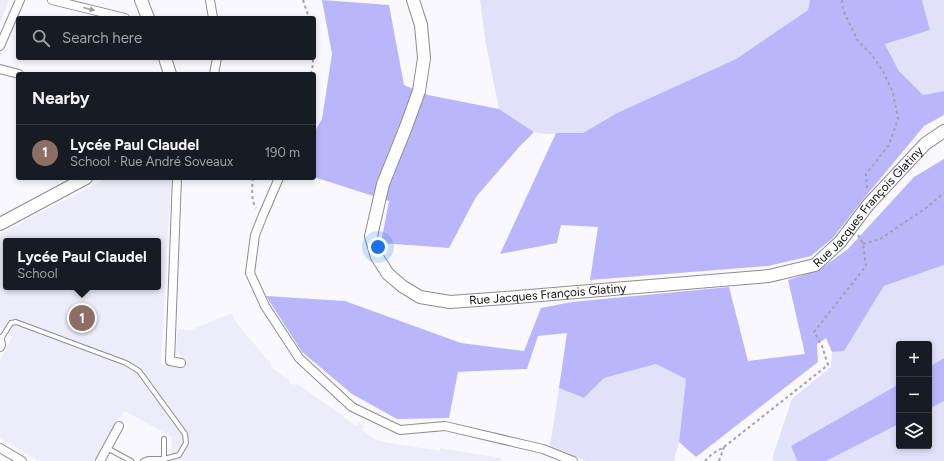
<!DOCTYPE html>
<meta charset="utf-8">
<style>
:root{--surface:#171b24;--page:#242831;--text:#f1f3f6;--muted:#9ea1a6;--line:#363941;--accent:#7c3aed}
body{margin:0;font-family:Figtree,sans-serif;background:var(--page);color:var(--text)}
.controls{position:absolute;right:12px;bottom:12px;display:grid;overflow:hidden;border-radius:4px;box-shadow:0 2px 6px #0003}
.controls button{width:36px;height:36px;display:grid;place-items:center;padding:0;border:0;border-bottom:1px solid var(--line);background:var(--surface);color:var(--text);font:20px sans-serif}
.you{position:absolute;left:378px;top:247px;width:14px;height:14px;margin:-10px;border:3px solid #fff;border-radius:50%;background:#1a73e8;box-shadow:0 0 0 6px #1a73e833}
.badge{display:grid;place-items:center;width:26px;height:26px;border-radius:50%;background:var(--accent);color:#fff;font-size:13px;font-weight:700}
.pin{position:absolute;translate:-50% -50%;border:2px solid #fff;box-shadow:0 1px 4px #0006}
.popup{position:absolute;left:3px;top:238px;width:158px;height:52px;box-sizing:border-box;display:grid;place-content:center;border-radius:4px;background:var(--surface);filter:drop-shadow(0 1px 3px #0005);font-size:13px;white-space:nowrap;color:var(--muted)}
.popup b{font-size:15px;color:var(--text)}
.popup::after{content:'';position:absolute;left:50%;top:100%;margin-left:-8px;border:8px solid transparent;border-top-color:var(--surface)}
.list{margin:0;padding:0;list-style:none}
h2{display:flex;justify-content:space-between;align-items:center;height:52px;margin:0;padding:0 16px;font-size:17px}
h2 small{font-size:13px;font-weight:400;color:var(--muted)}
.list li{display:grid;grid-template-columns:26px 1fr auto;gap:12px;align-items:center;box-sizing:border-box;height:56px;padding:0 16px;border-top:1px solid var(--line)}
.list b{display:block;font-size:15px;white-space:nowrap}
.list p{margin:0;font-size:13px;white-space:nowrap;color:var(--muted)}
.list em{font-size:13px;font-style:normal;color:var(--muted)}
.icon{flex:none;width:22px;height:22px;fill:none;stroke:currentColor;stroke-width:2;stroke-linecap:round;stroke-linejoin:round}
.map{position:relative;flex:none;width:944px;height:461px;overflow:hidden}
.search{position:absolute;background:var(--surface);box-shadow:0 2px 6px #0003;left:16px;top:16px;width:300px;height:44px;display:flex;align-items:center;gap:10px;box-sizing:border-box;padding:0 14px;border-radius:4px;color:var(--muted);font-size:15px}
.panel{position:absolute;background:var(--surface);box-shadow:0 2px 6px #0003;left:16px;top:72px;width:300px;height:108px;border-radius:4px}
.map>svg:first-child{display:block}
.built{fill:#ececfa;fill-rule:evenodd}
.green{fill:#e2e1fa}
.forest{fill:#bbb6fc}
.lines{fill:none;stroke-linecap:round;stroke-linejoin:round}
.lane-casing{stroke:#8d8d92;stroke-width:6}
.street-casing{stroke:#8d8d92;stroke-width:10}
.secondary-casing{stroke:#8d8d92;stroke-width:14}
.path{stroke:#a2a2a6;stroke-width:2;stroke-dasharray:3 3;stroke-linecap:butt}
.lane{stroke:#fff;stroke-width:4}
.street{stroke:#fff;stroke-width:8}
.secondary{stroke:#fff;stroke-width:12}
.oneway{fill:#9d9d9e}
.labels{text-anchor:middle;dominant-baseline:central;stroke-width:3;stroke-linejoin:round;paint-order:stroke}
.street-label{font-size:12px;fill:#0b0b0d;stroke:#f8f8fe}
</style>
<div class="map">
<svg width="944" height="461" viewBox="0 0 944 461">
<rect width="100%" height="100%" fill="#f8f8fe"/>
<g class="built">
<path d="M 0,0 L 9,0 L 0,23 Z"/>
<path d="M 107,178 L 171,178 L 161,364 L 179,368 L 181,363 L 183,357 L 176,351 L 178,329 L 191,330 L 232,313 L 236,322 L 271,364 L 271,367 L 287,379 L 288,378 L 289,379 L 290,383 L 295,385 L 297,384 L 343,416 L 344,416 L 344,418 L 356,426 L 359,422 L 364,426 L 361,430 L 378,441 L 440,451 L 440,448 L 501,458 L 501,460 L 502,461 L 171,461 L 172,437 L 132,415 L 124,411 L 96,461 L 36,461 L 37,460 L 0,438 L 0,360 L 13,336 L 0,327 L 0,234 ZM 6,241 L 158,241 L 158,287 L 6,287 Z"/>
</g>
<g class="green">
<path d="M 480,0 L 810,0 L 808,10 L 736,59 L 617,113 L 583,133 L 544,134 L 534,132 L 499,109 L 486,44 Z"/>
<path d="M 922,0 L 944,0 L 944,91 L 923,95 L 899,71 L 885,43 L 930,30 Z"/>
<path d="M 944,265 L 944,358 L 929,367 L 929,344 L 899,344 L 899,384 L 791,446 L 797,461 L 773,461 L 772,459 L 792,399 L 831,367 L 832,352 L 844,350 L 884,286 Z"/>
<path d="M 656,364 L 686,379 L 679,442 L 674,461 L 586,461 L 550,446 L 559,388 L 584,398 L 604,378 Z"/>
<path d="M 944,401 L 944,461 L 826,461 L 899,424 L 899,446 L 929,446 L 929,409 Z"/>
</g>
<g class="forest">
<path d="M 322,0 L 389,5 L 404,85 L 428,95 L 499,109 L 534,132 L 520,146 L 476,197 L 449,248 L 381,243 L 389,201 L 314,177 L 314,133 L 322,119 L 332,54 Z"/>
<path d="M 810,0 L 922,0 L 930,30 L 885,44 L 899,71 L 923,95 L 944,91 L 944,115 L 924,126 L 861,202 L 833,238 L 811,256 L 768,266 L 590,280 L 598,227 L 561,225 L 557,243 L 500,254 L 556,133 L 583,133 L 617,113 L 736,59 L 808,10 Z"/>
<path d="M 944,159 L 944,265 L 884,286 L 844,351 L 832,352 L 826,338 L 817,344 L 818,362 L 696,457 L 679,442 L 686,379 L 656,364 L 604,378 L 584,398 L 559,388 L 567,333 L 538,336 L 527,369 L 523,369 L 458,372 L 449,418 L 397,419 L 352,394 L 302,352 L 266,296 L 345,301 L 461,343 L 524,351 L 541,308 L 572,302 L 729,287 L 748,361 L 805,354 L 788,280 L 819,270 L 848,249 L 914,177 Z"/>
<path d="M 944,358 L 944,401 L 929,409 L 929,367 Z"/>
<path d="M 899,384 L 899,424 L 826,461 L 797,461 L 791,446 Z"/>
</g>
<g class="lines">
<defs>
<g id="lane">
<path d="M 1,339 L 11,323 L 16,322 L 126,363 L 139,371 L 185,434 L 186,443 L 179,455 L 164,459 L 148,459 L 143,461"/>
<path d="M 107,448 L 131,461"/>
<path d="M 164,461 L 164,439"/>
</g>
<g id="street">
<path d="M 52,0 L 125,18"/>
<path d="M 210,0 L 213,18"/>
<path d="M 0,46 L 20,0"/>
<path d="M 0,69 L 19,74"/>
<path d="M 214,74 L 217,58"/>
<path d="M 177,178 L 170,361 L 181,363"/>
<path d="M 279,178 L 263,215 L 255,235 L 250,273 L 265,306 L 299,358 L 352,407 L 400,430 L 445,426 L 543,449 L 573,461"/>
<path d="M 0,339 L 1,345 L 0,347"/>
<path d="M 0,448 L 22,461"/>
<path d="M 100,461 L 119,426"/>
</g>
<g id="secondary">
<path d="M 141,0 L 148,18"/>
<path id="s1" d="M 413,0 L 421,25 L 424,58 L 419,91 L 406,127 L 383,184 L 371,236 L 377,257 L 388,274 L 402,286 L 420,297 L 450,302 L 505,298 L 769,276 L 815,265 L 840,242 L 868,205 L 925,144 L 944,131"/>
<path d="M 165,58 L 170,74"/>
<path d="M 0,224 L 86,178"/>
</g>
</defs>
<use href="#lane" class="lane-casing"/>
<use href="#street" class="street-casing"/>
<use href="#secondary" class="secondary-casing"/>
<g class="path">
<path d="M 303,0 L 309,18"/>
<path d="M 842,0 L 843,10 L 858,41 L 872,55 L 883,71 L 893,93 L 898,119 L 889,145 L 866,174 L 867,190"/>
<path d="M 311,74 L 313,64 L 313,58"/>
<path d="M 253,178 C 252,186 251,201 256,208"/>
<path d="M 863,244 L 880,239 L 926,208 L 944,193"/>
<path d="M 705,461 L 712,454 L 724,447 L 828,365 L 822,346 L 814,332 L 866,266 L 863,244 L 858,235"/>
<path d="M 719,461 L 724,447"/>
</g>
<use href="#lane" class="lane"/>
<use href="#street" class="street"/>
<use href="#secondary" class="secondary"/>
</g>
<defs><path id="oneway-solid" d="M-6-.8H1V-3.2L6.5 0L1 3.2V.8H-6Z"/></defs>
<use class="oneway" href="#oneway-solid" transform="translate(89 9) rotate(14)"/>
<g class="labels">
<g class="street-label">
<text stroke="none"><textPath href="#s1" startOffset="804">Rue Jacques François Glatiny</textPath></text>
<text stroke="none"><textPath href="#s1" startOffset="456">Rue Jacques François Glatiny</textPath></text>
</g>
</g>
</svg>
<div class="controls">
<button>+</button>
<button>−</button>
<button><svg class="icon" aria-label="layers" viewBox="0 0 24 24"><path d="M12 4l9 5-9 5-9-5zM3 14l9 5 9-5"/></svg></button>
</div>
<div class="you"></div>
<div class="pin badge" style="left:82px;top:318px;background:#8d6e63">1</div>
<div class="popup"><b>Lycée Paul Claudel</b>School</div>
<div class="search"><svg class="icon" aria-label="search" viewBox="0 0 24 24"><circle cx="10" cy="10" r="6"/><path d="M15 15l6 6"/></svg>Search here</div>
<section class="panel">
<h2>Nearby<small></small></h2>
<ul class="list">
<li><span class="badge" style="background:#8d6e63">1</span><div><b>Lycée Paul Claudel</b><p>School · Rue André Soveaux</p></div><em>190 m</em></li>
</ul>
</section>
</div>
